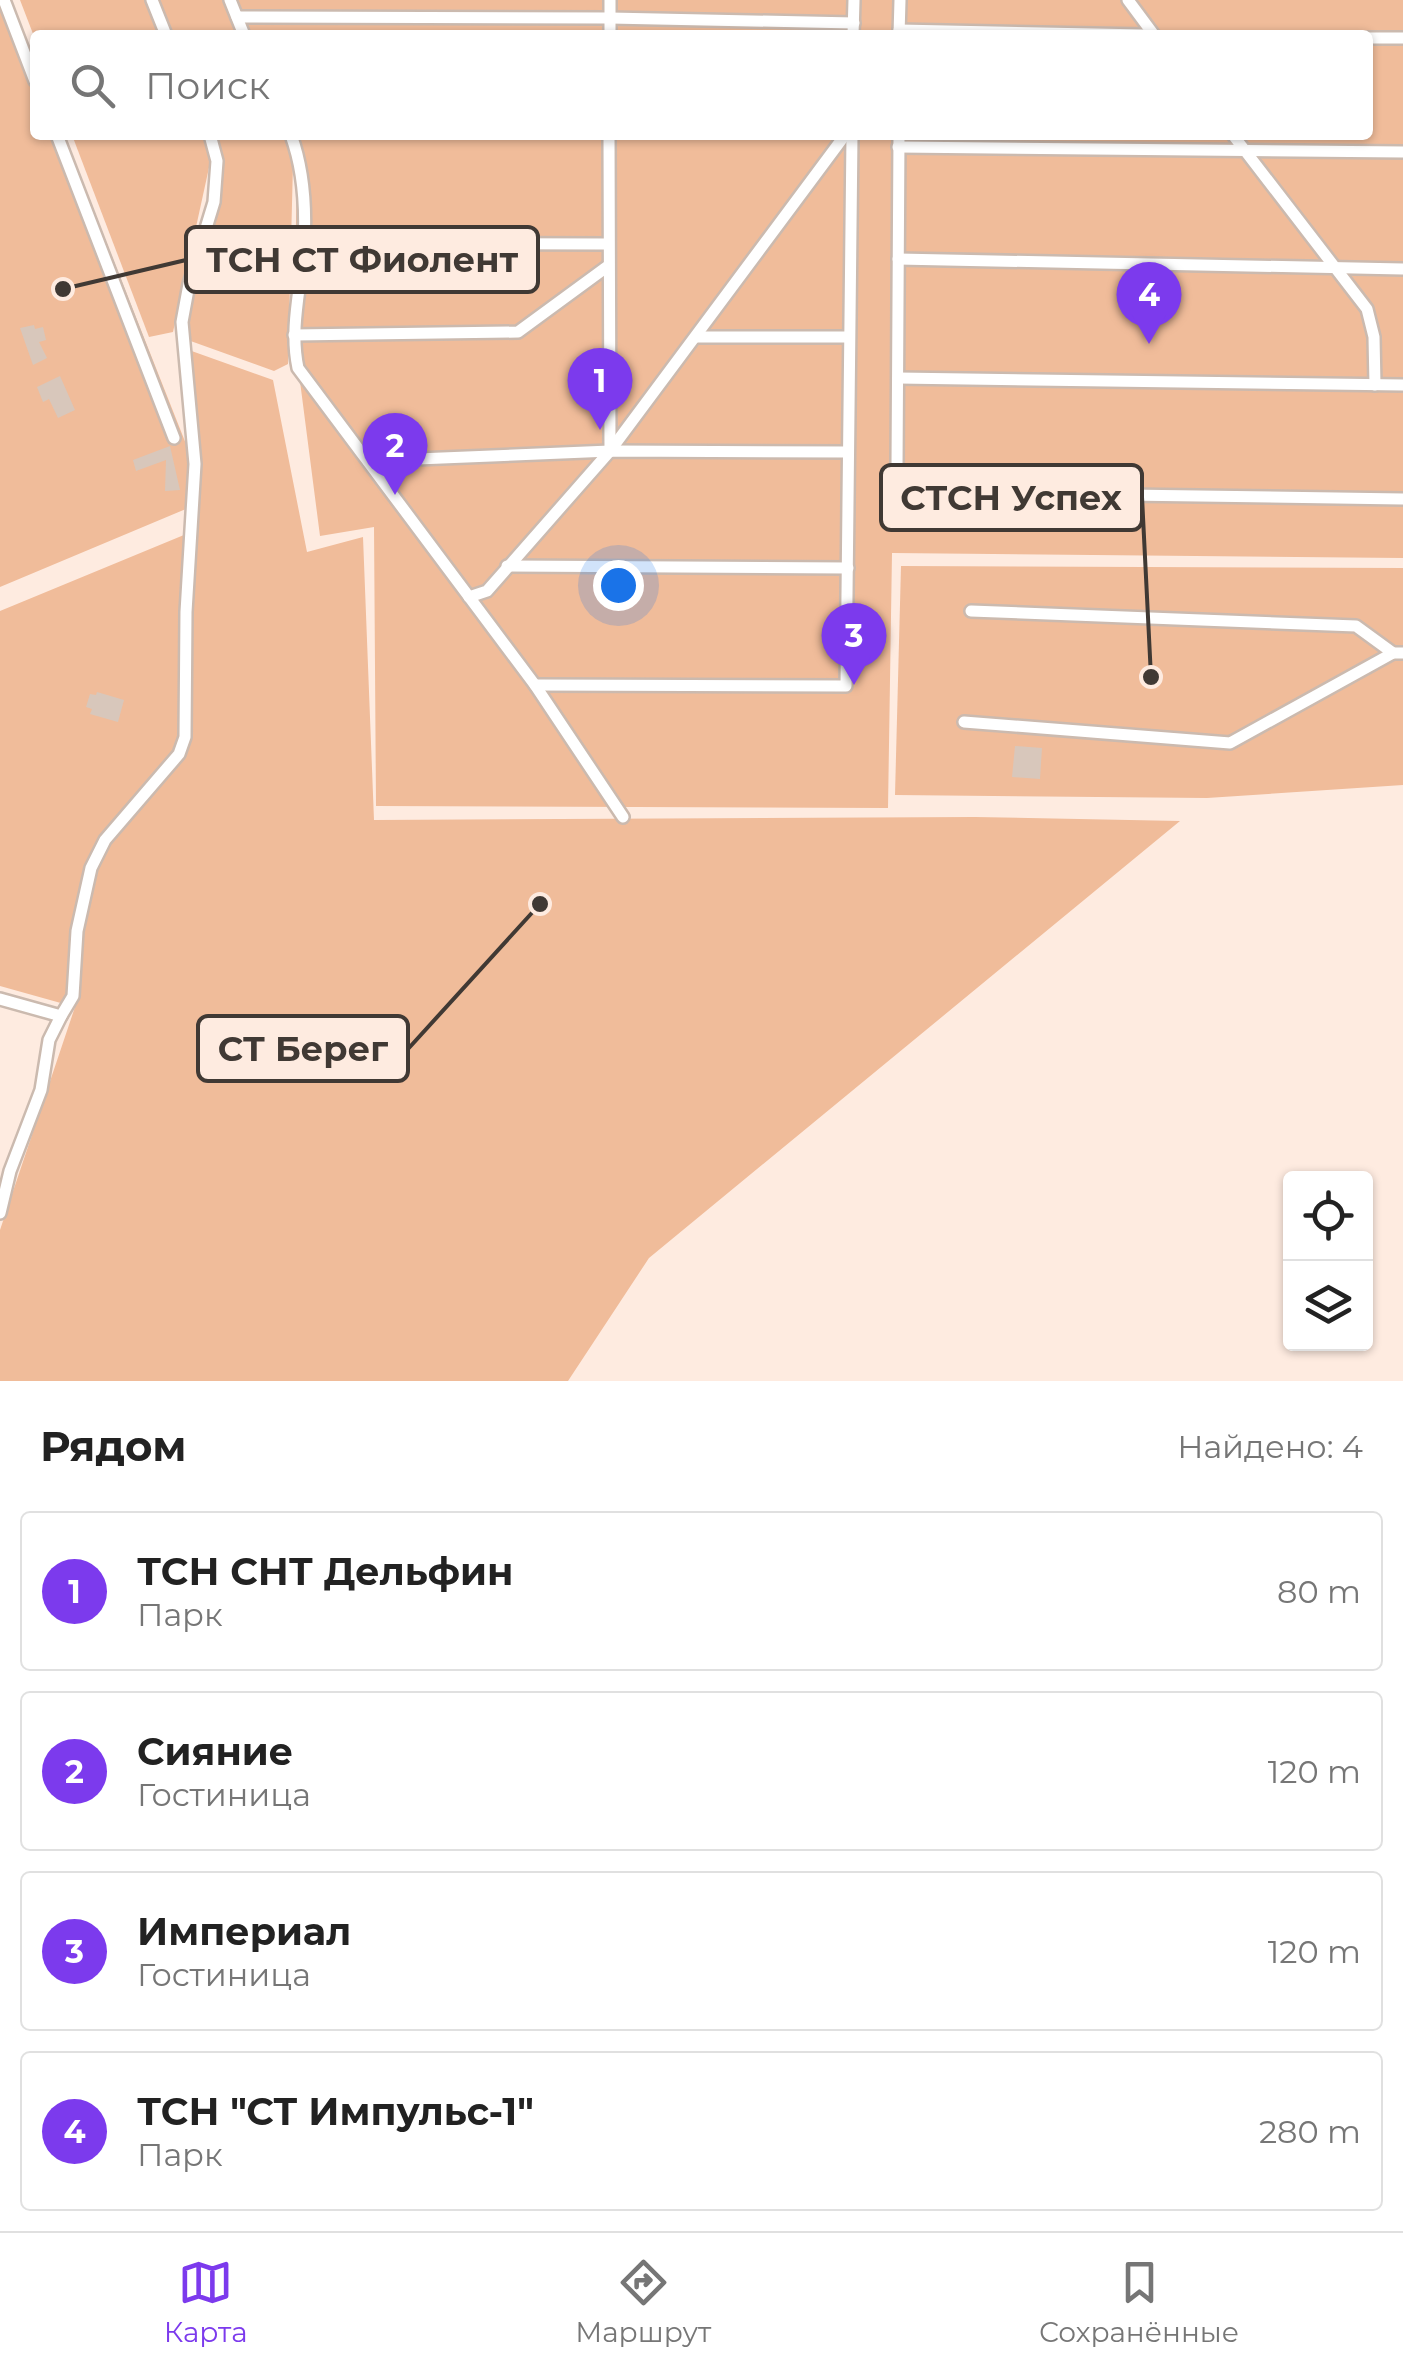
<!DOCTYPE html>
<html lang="ru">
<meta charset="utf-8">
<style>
:root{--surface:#fff;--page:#f6f6f6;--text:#222;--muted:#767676;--line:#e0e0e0;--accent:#7c3aed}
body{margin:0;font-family:Montserrat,sans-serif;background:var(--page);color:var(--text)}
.controls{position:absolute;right:30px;bottom:30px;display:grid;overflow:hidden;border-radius:10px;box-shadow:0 2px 8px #0004}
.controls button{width:90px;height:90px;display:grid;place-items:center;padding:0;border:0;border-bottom:2px solid var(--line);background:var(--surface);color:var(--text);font:50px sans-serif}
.you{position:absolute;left:618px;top:585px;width:35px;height:35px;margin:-25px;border:8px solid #fff;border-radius:50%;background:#1a73e8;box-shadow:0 0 0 15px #1a73e833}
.badge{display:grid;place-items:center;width:65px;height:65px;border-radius:50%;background:var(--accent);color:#fff;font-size:32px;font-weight:700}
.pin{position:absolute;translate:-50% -82px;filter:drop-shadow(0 2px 5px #0008)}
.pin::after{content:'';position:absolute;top:52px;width:35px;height:30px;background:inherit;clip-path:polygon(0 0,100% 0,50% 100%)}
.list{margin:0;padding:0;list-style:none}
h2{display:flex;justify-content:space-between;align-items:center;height:130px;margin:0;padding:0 40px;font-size:42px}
h2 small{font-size:32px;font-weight:400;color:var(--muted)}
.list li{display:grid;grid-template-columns:65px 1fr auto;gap:30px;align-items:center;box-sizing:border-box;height:160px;margin:0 20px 20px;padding:0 20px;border:2px solid var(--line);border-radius:10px}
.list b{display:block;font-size:38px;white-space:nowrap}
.list p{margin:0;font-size:32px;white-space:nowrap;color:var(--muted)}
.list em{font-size:32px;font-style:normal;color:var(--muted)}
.icon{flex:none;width:55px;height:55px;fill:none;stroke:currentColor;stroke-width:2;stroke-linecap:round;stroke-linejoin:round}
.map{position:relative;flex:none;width:1403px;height:1381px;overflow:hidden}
.search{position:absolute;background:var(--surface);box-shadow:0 2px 8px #0004;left:30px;right:30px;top:30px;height:110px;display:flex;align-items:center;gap:25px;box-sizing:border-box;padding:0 35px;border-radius:10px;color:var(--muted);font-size:38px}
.sheet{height:850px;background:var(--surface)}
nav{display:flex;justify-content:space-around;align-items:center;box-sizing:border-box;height:140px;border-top:2px solid var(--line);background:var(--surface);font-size:28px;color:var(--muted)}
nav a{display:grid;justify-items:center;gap:5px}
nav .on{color:var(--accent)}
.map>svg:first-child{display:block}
.green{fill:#f0bc9a}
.building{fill:#d8c7bb}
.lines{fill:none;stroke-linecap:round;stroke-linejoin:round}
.minor-casing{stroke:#cbbaaf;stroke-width:16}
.minor{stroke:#fff;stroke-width:11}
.leader{fill:none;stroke:#403934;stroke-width:4}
.callout-dot{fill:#403934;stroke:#feebe0;stroke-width:4}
.callout{fill:#feebe0;stroke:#403934;stroke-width:4}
.callout-label{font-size:35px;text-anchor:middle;font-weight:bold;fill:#403934}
</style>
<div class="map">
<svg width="1403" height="1381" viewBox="0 0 1403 1381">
<rect width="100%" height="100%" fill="#feebe0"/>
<g class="green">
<path d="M 0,0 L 11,0 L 35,62 L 35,135 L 64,135 L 186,444 L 193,506 L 0,587 Z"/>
<path d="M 20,0 L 148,0 L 163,35 L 35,35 L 35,39 Z"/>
<path d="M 157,0 L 225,0 L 238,35 L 172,35 Z"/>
<path d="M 235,0 L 1403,0 L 1403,558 L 892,553 L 888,808 L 376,806 L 374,527 L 320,536 L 294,335 L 297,164 L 286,135 L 1368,135 L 1368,35 L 249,35 Z"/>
<path d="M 72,135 L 204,135 L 212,154 L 173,332 L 149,337 Z"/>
<path d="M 212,135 L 284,135 L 293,164 L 288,364 L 274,371 L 185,339 L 184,322 L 221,158 Z"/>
<path d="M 186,349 L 273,380 L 307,552 L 363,537 L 374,820 L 975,817 L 1180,821 L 649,1258 L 568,1381 L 0,1381 L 0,1230 L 75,1007 L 0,986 L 0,611 L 196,530 Z"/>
<path d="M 901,566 L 1403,568 L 1403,785 L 1207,798 L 895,795 Z"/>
</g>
<g class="building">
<path d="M 34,325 L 35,329 L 43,327 L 46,340 L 39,342 L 47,358 L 33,365 L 20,328 Z"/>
<path d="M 60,376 L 75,410 L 58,418 L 49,399 L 43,402 L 37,387 Z"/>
<path d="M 170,446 L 180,490 L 165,491 L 166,460 L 136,471 L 133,460 Z"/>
<path d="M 97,692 L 124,700 L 118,722 L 90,714 L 92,709 L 86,707 L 90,694 L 96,695 Z"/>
<path d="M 1015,746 L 1042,748 L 1040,779 L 1012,777 Z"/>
</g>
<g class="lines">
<defs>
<g id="minor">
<path d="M 4,0 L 35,81"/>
<path d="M 152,0 L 166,35"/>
<path d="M 230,0 L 244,35"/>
<path d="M 1128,0 L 1154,35"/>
<path d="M 237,17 L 610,18 L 854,23"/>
<path d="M 899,30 L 1145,35"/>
<path d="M 610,35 L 610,0"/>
<path d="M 853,35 L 854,0"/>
<path d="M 899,35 L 900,0"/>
<path d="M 1368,38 L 1403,38"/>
<path d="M 57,135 L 174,438"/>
<path d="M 291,135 C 303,168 306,208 304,243 C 302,285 289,326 298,368 L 535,685 L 623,817"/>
<path d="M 609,135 L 610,451"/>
<path d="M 899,135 L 897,468 L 908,488 L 920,492 L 1403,499"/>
<path d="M 1233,135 L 1367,309 L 1374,337 L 1375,385"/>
<path d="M 898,147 L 1403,152"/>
<path d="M 304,243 L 608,244"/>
<path d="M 898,259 L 1403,269"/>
<path d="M 294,335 L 518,332 L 608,266"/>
<path d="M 696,337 L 849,337"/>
<path d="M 898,378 L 1403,385"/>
<path d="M 368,461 L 610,451 L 848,452"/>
<path d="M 507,566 L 848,568"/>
<path d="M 469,597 L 487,591 L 610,451 L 845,135"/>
<path d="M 971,611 L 1356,626 L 1393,653"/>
<path d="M 535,685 L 846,686 L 852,135"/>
<path d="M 964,722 L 1230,743 L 1393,653 L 1403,653"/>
<path d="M 0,999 L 61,1016 L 73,996 L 77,931 L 91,868 L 105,840 L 179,754 L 185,737 L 186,612 L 195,464 L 182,322 L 189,284 L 214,202 L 217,161 L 210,135"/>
<path d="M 0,1213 L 10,1171 L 41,1090 L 49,1040 L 61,1016"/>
</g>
</defs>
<use href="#minor" class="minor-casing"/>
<use href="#minor" class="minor"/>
</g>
<path class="leader" d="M63 289L186 260M1151 677L1142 497M540 904L408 1049"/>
<g class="callout-dot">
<circle cx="63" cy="289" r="10"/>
<circle cx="1151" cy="677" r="10"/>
<circle cx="540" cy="904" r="10"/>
</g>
<g class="callout">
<rect x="186" y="227" width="352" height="65" rx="10"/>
<rect x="881" y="465" width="261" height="65" rx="10"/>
<rect x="198" y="1016" width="210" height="65" rx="10"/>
</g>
<g class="callout-label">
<text x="362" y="272">ТСН СТ Фиолент</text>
<text x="1011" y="510">СТСН Успех</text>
<text x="303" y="1061">СТ Берег</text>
</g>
</svg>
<div class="controls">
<button><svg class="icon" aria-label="locate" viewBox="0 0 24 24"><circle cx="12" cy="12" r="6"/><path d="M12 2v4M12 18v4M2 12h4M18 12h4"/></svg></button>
<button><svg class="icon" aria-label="layers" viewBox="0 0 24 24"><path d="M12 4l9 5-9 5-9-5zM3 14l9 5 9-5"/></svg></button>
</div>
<div class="you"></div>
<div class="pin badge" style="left:600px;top:430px">1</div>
<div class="pin badge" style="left:395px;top:495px">2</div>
<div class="pin badge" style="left:854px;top:685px">3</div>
<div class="pin badge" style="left:1149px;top:344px">4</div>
<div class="search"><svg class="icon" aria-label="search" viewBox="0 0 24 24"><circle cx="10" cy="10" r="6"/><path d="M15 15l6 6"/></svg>Поиск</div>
</div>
<section class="sheet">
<h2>Рядом<small>Найдено: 4</small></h2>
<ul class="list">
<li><span class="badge">1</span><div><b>ТСН СНТ Дельфин</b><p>Парк</p></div><em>80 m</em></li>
<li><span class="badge">2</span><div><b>Сияние</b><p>Гостиница</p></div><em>120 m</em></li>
<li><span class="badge">3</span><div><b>Империал</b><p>Гостиница</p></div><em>120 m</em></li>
<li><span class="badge">4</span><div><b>ТСН &quot;СТ Импульс-1&quot;</b><p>Парк</p></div><em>280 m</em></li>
</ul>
</section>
<nav>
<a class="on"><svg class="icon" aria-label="map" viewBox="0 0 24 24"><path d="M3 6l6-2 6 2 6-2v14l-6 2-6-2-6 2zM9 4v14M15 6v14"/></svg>Карта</a>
<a><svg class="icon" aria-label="directions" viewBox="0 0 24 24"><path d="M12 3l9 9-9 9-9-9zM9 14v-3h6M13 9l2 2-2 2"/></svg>Маршрут</a>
<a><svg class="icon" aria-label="saved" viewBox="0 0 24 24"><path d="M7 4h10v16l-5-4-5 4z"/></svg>Сохранённые</a>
</nav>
